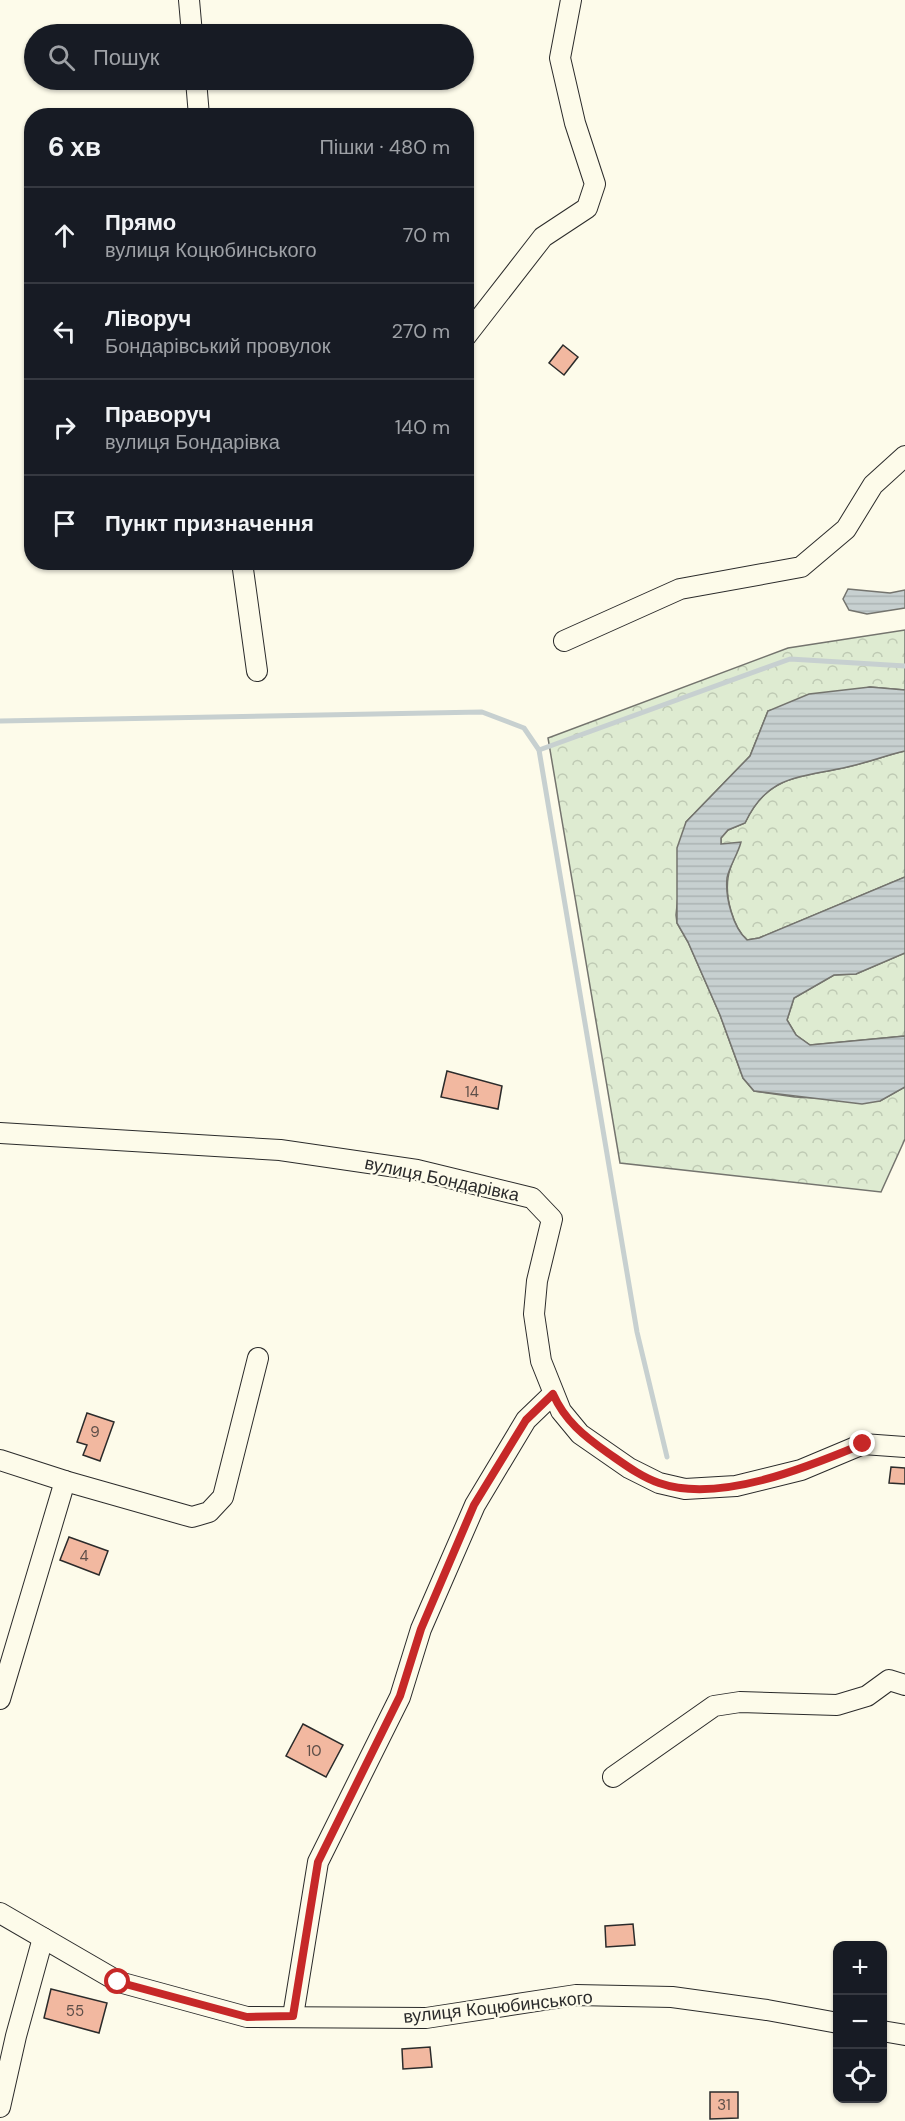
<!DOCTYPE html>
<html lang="uk">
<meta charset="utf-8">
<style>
:root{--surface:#171b24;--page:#20242c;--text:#f1f3f6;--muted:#9ea1a6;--line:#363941}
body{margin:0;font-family:"DM Sans",sans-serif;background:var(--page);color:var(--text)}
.controls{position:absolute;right:18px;bottom:18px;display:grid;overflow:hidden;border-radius:12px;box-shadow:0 2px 4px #0004}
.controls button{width:54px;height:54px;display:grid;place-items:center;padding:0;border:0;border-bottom:2px solid var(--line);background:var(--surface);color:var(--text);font:30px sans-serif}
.stop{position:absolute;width:18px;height:18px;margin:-14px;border:4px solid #c62828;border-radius:50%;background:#fff}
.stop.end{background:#c62828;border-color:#fff;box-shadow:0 2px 6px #0008}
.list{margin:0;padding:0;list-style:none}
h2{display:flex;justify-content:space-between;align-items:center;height:78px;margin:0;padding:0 24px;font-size:26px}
h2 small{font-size:20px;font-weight:400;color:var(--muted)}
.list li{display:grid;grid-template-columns:39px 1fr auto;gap:18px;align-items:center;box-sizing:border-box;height:96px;padding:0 24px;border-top:2px solid var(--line)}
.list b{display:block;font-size:22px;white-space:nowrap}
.list p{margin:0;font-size:20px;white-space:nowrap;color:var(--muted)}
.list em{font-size:20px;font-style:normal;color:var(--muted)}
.icon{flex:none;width:33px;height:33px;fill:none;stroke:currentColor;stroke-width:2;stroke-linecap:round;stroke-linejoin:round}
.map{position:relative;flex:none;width:905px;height:2121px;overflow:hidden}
.search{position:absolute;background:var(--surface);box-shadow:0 2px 4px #0004;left:24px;top:24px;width:450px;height:66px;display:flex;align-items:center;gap:15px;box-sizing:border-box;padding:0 21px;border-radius:33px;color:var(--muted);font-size:22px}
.panel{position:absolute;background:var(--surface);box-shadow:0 2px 4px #0004;left:24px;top:108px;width:450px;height:462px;border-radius:24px}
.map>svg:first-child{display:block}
.park{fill:url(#park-crowns);stroke:#74746e;stroke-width:1.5}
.water{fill:url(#water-rules);stroke:#74746e;stroke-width:1.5}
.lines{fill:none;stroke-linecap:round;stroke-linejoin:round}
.stream{stroke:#c7d0d0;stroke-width:5}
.building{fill:#f2b8a0;stroke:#2b2b2b;stroke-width:1.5}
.minor-casing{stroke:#2b2b2b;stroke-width:22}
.minor{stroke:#fdfbea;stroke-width:20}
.route{stroke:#c62828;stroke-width:8}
.labels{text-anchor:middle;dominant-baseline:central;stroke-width:4.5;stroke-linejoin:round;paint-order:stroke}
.number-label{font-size:15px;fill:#5d4e48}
.street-label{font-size:18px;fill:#2b2b2b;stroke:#fdfbea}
</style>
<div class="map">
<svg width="905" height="2121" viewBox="0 0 905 2121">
<defs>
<pattern id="park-crowns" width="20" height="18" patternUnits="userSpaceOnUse" patternTransform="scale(1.5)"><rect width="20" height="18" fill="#deebd1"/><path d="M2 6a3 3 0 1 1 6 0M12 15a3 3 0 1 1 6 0" fill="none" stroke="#bfcab4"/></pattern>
<pattern id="water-rules" width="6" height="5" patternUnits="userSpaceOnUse" patternTransform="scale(1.5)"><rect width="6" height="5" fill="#c7d0d0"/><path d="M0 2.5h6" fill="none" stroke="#abb3b3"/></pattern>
</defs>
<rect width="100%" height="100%" fill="#fdfbea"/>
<g class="park">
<path d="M 905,630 L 905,690 L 870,687 L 768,711 L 750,756 L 686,822 L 676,915 L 677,923 L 688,942 L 720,1015 L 743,1078 L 754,1091 L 795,1097 L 880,1101 L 905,1087 L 905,1139 L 881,1192 L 620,1163 L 548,738 L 788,648 Z"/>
<path d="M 905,751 L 905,877 L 759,938 L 747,940 C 733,927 725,897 728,878 C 729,867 737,854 740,843 L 721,845 L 721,838 L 728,830 L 745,823 C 766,778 794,778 838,769 C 861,765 883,756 905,751 Z"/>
<path d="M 905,953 L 905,1036 L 810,1045 L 796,1035 L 787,1020 L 794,998 L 834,975 L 856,974 Z"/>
</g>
<g class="water">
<path d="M 848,589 L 890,593 L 905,590 L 905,608 L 867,614 L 849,610 L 843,599 Z"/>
<path d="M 870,687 L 905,690 L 905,751 C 883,756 861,765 838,769 C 794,778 766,778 745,823 L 728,830 L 721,838 L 721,844 L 741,842 C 738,854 729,867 727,878 C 725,897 733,928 747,940 L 759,938 L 905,877 L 905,953 L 856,974 L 834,975 L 794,998 L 787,1020 L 796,1035 L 810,1045 L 905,1036 L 905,1087 L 880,1101 L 862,1104 L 754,1091 L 743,1078 L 720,1015 L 688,942 L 677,923 L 677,848 L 686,822 L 750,756 L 768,711 L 809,694 Z"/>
</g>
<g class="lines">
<g class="stream">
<path d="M 0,721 L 482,712 L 524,728 L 539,750 L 637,1332 L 667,1457"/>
<path d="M 539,750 L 790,659 L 905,666"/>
</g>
</g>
<g class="building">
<path d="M 563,345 L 578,357 L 564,375 L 549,363 Z"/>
<path d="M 447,1071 L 502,1086 L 498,1109 L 441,1097 Z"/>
<path d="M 87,1413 L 114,1422 L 100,1461 L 83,1455 L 87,1445 L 77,1442 Z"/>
<path d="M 891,1467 L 905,1468 L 905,1484 L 889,1483 Z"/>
<path d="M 69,1537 L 108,1551 L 99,1575 L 60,1560 Z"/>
<path d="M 303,1724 L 343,1745 L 326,1777 L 286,1756 Z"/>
<path d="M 633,1924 L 635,1945 L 606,1947 L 605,1926 Z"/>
<path d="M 51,1989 L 107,2003 L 99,2033 L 44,2018 Z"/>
<path d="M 430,2047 L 432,2067 L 403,2069 L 402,2049 Z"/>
<path d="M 710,2092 L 738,2092 L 738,2118 L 710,2119 Z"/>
</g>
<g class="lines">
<defs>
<g id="minor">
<path d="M 189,0 L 192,34"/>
<path d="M 196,80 L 199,116"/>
<path d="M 466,336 L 543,237 L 587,208 L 595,184 L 575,123 L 560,58 L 571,0"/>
<path d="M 242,562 L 257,671"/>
<path d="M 564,641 L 680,589 L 801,567 L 846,529 L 873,485 L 905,456"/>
<path d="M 0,1133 L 280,1150 L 417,1170 L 532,1198 L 552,1219 L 537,1281 L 534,1314 L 541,1361 L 561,1411 L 580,1434 L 629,1468 L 659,1483 L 685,1489 L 736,1486 L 801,1470 L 863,1444 L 905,1447"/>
<path d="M 0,1460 L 65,1481"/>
<path d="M 0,1699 L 65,1481 L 192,1517 L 209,1512 L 223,1497 L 258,1358"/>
<path d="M 613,1777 L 714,1706 L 740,1702 L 837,1705 L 867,1696 L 889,1680 L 905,1685"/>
<path d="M 0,1913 L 119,1982 L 247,2017 L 426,2018 L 576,1995 L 672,1997 L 767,2010 L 838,2023"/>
<path d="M 293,2016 L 318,1862 L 400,1697 L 421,1629 L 475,1505 L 526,1420 L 553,1394"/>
<path d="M 882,2031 L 905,2035"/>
<path d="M 0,2107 L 16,2036 L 43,1938"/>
</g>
</defs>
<use href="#minor" class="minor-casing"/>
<use href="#minor" class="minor"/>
</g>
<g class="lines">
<path class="route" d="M 118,1982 L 247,2017 L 293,2016 L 318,1862 L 400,1696 L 421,1629 L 474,1505 L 526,1420 L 553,1394 C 565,1421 584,1436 608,1453 C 624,1464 641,1477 659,1483 C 719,1504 808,1467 863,1444"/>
</g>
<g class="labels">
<g class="number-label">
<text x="472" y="1092">14</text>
<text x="95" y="1432">9</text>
<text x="84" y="1556">4</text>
<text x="314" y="1751">10</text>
<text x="75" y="2011">55</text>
<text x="724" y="2105">31</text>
</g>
<g class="street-label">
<text transform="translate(442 1179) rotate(12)">вулиця Бондарівка</text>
<text transform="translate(498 2007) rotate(-6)">вулиця Коцюбинського</text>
</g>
</g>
</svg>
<div class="controls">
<button>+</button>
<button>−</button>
<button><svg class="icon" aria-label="locate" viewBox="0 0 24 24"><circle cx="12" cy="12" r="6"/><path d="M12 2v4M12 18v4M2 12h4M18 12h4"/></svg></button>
</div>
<div class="stop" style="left:118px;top:1982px"></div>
<div class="stop end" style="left:863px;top:1444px"></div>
<div class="search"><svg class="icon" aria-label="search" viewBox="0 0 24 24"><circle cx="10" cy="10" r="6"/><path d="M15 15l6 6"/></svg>Пошук</div>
<section class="panel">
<h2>6 хв<small>Пішки · 480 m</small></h2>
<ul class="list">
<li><svg class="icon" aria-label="ahead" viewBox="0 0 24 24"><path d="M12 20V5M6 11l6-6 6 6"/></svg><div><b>Прямо</b><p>вулиця Коцюбинського</p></div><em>70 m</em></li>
<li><svg class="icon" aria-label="left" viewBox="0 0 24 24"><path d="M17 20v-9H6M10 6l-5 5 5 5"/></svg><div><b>Ліворуч</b><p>Бондарівський провулок</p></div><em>270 m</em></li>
<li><svg class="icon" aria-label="right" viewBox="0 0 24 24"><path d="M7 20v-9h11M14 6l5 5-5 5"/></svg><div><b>Праворуч</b><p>вулиця Бондарівка</p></div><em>140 m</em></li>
<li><svg class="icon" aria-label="arrive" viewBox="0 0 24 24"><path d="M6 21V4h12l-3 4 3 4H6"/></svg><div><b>Пункт призначення</b></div></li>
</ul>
</section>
</div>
